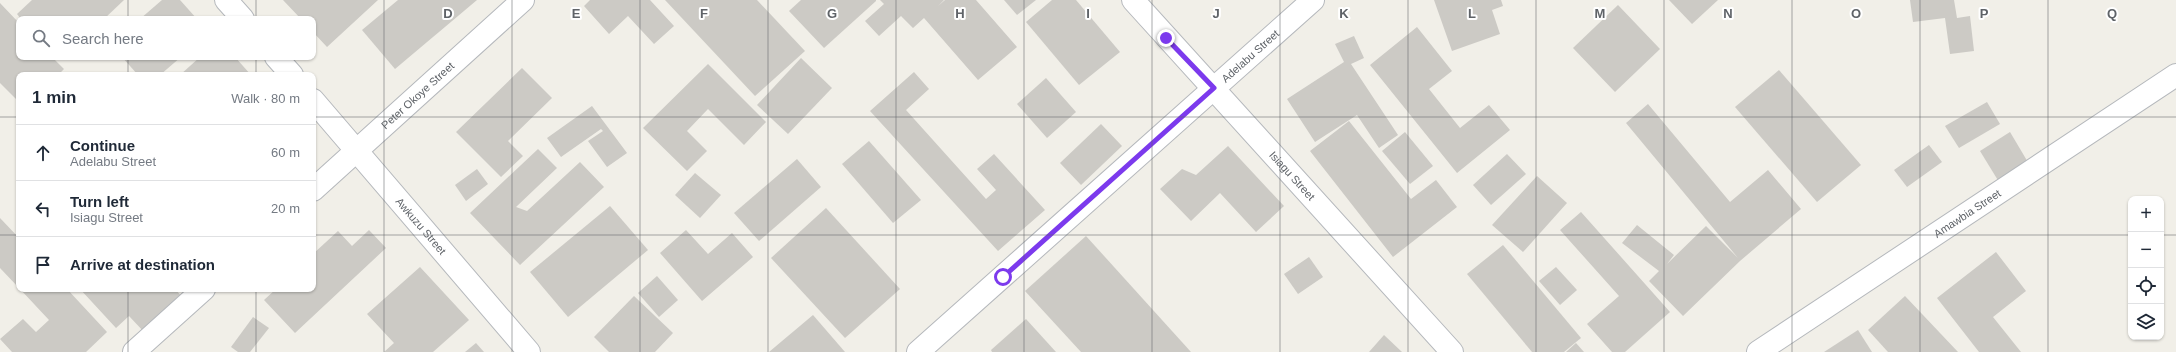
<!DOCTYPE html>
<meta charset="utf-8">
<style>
:root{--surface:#fff;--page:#f2f2f3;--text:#1f2937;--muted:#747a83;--line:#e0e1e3}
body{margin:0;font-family:Helvetica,sans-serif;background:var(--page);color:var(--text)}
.controls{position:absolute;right:12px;bottom:12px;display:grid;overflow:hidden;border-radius:8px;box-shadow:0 1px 3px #0004}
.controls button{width:36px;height:36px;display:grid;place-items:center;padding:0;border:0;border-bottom:1px solid var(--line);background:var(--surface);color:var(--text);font:20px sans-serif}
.stop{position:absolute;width:12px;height:12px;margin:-9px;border:3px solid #7c3aed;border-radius:50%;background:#fff}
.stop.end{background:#7c3aed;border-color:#fff;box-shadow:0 1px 4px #0008}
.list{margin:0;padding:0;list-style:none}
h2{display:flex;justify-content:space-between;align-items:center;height:52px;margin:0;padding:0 16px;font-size:17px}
h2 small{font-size:13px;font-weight:400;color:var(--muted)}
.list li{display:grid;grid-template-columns:26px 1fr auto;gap:12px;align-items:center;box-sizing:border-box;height:56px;padding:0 16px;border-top:1px solid var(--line)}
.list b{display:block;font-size:15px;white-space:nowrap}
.list p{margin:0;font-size:13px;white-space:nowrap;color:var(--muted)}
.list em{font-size:13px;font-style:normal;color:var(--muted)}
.icon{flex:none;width:22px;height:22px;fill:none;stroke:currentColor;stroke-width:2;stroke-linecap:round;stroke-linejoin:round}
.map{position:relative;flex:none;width:2176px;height:352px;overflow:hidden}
.search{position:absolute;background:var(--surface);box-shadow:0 1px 3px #0004;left:16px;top:16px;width:300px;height:44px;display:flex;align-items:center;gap:10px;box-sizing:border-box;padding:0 14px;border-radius:8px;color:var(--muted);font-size:15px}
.panel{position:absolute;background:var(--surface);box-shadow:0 1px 3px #0004;left:16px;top:72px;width:300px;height:220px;border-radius:8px}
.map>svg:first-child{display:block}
.building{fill:#cccac5}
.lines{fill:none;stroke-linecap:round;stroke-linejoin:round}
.minor-casing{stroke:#b5b8bc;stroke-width:24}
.minor{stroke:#fff;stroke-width:22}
.route{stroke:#7c3aed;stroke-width:5}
.grid{fill:none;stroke:#5f6368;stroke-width:1;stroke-opacity:0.55}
.labels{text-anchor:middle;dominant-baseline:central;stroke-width:4;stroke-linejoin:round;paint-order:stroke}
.street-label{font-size:11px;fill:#5f6368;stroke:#fff}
.grid-label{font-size:13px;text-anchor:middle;font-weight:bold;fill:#5f6368;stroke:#fff;stroke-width:4;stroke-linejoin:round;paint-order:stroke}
</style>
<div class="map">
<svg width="2176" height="352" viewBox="0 0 2176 352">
<rect width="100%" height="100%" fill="#f1efe8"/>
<g class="building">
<path d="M 32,0 L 124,0 L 104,19 L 21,19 L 17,14 Z"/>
<path d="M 162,0 L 180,0 L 197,19 L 140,19 Z"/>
<path d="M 283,0 L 378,0 L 327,47 L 313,32 L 313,19 L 301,19 Z"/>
<path d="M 398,0 L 477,0 L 395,69 L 362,30 Z"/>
<path d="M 590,0 L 650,0 L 674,26 L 654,44 L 628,16 L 609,34 L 584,6 Z"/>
<path d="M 665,0 L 757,0 L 805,51 L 755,96 Z"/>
<path d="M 801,0 L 876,0 L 876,1 L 824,48 L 789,11 Z"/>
<path d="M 880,0 L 944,0 L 938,6 L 945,0 L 976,0 L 1017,47 L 978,80 L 924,18 L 913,28 L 901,16 L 879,36 L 865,21 L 884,4 Z"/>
<path d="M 1004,0 L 1036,0 L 1017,15 Z"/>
<path d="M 1052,0 L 1076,0 L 1120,52 L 1079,85 L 1026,22 Z"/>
<path d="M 1434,0 L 1501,0 L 1503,6 L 1492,10 L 1500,34 L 1452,51 Z"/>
<path d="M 1669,0 L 1718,0 L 1692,24 Z"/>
<path d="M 1910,0 L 1954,0 L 1957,18 L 1970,16 L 1974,51 L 1950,54 L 1945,18 L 1913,22 Z"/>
<path d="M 0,3 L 19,23 L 19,57 L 52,57 L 64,69 L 58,75 L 19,75 L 19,102 L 0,83 Z"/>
<path d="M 1618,5 L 1660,49 L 1615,92 L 1573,48 Z"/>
<path d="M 1417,27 L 1452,71 L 1429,89 L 1460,128 L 1489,105 L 1510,130 L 1457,173 L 1370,65 Z"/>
<path d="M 1354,36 L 1364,58 L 1351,64 L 1398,135 L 1379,148 L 1357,115 L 1315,142 L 1287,99 L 1344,62 L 1335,44 Z"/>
<path d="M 122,57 L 181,57 L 160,75 L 138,75 Z"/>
<path d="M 200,57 L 235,57 L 251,75 L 180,75 Z"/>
<path d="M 801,58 L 832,88 L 788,134 L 757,105 Z"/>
<path d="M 708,64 L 766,122 L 744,145 L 708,109 L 687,131 L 707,151 L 687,171 L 643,128 Z"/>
<path d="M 522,68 L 552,98 L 508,141 L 523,156 L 501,177 L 456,132 Z"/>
<path d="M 1779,70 L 1861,165 L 1817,202 L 1735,107 Z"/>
<path d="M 914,72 L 929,89 L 906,110 L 986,199 L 996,190 L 977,169 L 994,154 L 1045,210 L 998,251 L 870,111 Z"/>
<path d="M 1046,78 L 1076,112 L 1047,138 L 1017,104 Z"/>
<path d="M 1987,102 L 2000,124 L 1959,148 L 1945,126 Z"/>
<path d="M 1648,104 L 1730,202 L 1768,170 L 1801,209 L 1740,261 L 1683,316 L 1649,281 L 1659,271 L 1622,243 L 1637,225 L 1674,255 L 1667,264 L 1706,226 L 1738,258 L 1626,123 Z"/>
<path d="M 592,106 L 627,153 L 607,167 L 588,141 L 603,131 L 601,129 L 561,157 L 547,138 Z"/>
<path d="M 1349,121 L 1411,199 L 1436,180 L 1457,207 L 1393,257 L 1310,151 Z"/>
<path d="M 1101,124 L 1122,146 L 1081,185 L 1060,163 Z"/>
<path d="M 1405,132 L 1433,166 L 1410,184 L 1382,151 Z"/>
<path d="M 2010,132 L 2029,164 L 1999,182 L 1980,151 Z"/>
<path d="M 869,141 L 921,200 L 893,223 L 842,164 Z"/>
<path d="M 1929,145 L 1942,162 L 1907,187 L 1894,170 Z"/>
<path d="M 1228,146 L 1284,206 L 1256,232 L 1220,193 L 1191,221 L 1160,189 L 1182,169 L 1196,175 Z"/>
<path d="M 538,149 L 557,168 L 516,207 L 527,211 L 580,162 L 604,187 L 520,265 L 470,213 Z"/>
<path d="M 1507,154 L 1526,174 L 1491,205 L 1473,185 Z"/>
<path d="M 797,159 L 821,187 L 759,241 L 734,213 Z"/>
<path d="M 477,169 L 488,184 L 466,201 L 455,185 Z"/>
<path d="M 695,173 L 721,195 L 700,218 L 675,195 Z"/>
<path d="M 1537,176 L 1567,203 L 1523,252 L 1492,225 Z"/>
<path d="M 610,206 L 648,250 L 568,317 L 530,272 Z"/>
<path d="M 826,208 L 900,289 L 845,338 L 771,258 Z"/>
<path d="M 1581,212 L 1670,312 L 1625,352 L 1612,352 L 1587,324 L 1619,296 L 1560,230 Z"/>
<path d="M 0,218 L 19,238 L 19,288 L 0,268 Z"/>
<path d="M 369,230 L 386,248 L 295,333 L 264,300 L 276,289 L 313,289 L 313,254 L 338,231 L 352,246 Z"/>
<path d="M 686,230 L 708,254 L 732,233 L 753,257 L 702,301 L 660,253 Z"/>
<path d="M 1086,236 L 1191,352 L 1081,352 L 1025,291 Z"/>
<path d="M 1503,245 L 1581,338 L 1564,352 L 1532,352 L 1467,274 Z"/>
<path d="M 1996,252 L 2026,291 L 1993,317 L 2021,352 L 1979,352 L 1937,298 Z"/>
<path d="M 1309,257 L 1323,277 L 1298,294 L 1284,274 Z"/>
<path d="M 420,267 L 469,320 L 433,352 L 384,352 L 394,343 L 367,314 Z"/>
<path d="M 1556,267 L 1577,290 L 1560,305 L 1539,281 Z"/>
<path d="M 657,276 L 678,300 L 659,317 L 638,293 Z"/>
<path d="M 20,289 L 67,289 L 107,332 L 86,352 L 12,352 L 0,339 L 23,319 L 36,332 L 49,320 Z"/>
<path d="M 80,289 L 175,289 L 183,298 L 145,333 L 129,316 L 116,328 Z"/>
<path d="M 634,296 L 673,333 L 655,352 L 609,352 L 594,337 Z"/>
<path d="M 1905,296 L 1958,352 L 1888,352 L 1868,330 Z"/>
<path d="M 813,315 L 845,352 L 769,352 Z"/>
<path d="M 253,317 L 269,328 L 250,352 L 238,352 L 231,347 Z"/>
<path d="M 1026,319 L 1056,352 L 992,352 L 991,350 Z"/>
<path d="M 1858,330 L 1872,352 L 1824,352 Z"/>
<path d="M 1384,335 L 1402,352 L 1369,352 Z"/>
<path d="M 476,343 L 484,352 L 465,352 Z"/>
<path d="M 1576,343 L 1584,352 L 1566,352 Z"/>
</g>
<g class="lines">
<defs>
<g id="minor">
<path d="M 226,0 L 243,19"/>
<path id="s1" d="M 1133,0 L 1452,352"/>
<path d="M 276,57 L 292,75"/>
<path id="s2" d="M 313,100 L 529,352"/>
<path id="s3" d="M 313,190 L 523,0"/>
<path d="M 134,352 L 204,289"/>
<path id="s4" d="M 918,352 L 1313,0"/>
<path id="s5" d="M 1758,352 L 2176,75"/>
</g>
</defs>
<use href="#minor" class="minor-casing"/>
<use href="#minor" class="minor"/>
</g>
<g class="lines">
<path class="route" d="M 1003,277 L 1214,88 L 1166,38"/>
</g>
<path class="grid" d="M 128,0 L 128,19M 256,0 L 256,19M 384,0 L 384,352M 512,0 L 512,352M 640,0 L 640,352M 768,0 L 768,352M 896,0 L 896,352M 1024,0 L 1024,352M 1152,0 L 1152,352M 1280,0 L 1280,352M 1408,0 L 1408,352M 1536,0 L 1536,352M 1664,0 L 1664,352M 1792,0 L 1792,352M 1920,0 L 1920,352M 2048,0 L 2048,352M 128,57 L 128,75M 256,57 L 256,75M 0,117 L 19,117M 313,117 L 2176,117M 0,235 L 19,235M 313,235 L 2131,235M 2161,235 L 2176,235M 128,289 L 128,352M 256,289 L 256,352"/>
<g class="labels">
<g class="street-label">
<text stroke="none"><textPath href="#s4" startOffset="445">Adelabu Street</textPath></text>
<text stroke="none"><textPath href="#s3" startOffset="141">Peter Okoye Street</textPath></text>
<text stroke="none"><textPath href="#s1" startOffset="237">Isiagu Street</textPath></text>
<text stroke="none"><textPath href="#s5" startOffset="251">Amawbia Street</textPath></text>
<text stroke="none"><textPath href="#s2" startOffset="166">Awkuzu Street</textPath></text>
</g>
</g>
<g class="grid-label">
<text x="448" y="18">D</text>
<text x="576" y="18">E</text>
<text x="704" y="18">F</text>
<text x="832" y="18">G</text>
<text x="960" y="18">H</text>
<text x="1088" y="18">I</text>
<text x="1216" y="18">J</text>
<text x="1344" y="18">K</text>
<text x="1472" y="18">L</text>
<text x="1600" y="18">M</text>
<text x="1728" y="18">N</text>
<text x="1856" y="18">O</text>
<text x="1984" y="18">P</text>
<text x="2112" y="18">Q</text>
</g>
</svg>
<div class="controls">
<button>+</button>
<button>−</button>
<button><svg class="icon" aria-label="locate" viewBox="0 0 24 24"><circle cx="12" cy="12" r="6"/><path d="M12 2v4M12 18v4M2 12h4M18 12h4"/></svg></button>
<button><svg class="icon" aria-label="layers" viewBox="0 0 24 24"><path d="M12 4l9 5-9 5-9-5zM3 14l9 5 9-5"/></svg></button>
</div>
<div class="stop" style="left:1003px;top:277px"></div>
<div class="stop end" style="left:1166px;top:38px"></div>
<div class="search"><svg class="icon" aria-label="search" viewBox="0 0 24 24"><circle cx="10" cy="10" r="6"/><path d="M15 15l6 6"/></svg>Search here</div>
<section class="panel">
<h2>1 min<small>Walk · 80 m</small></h2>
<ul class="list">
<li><svg class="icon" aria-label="ahead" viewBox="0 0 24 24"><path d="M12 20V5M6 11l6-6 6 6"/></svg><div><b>Continue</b><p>Adelabu Street</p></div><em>60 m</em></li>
<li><svg class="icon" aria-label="left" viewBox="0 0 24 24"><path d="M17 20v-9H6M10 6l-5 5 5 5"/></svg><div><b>Turn left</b><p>Isiagu Street</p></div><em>20 m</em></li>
<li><svg class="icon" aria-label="arrive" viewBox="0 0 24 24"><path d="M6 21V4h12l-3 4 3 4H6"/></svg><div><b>Arrive at destination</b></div></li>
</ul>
</section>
</div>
